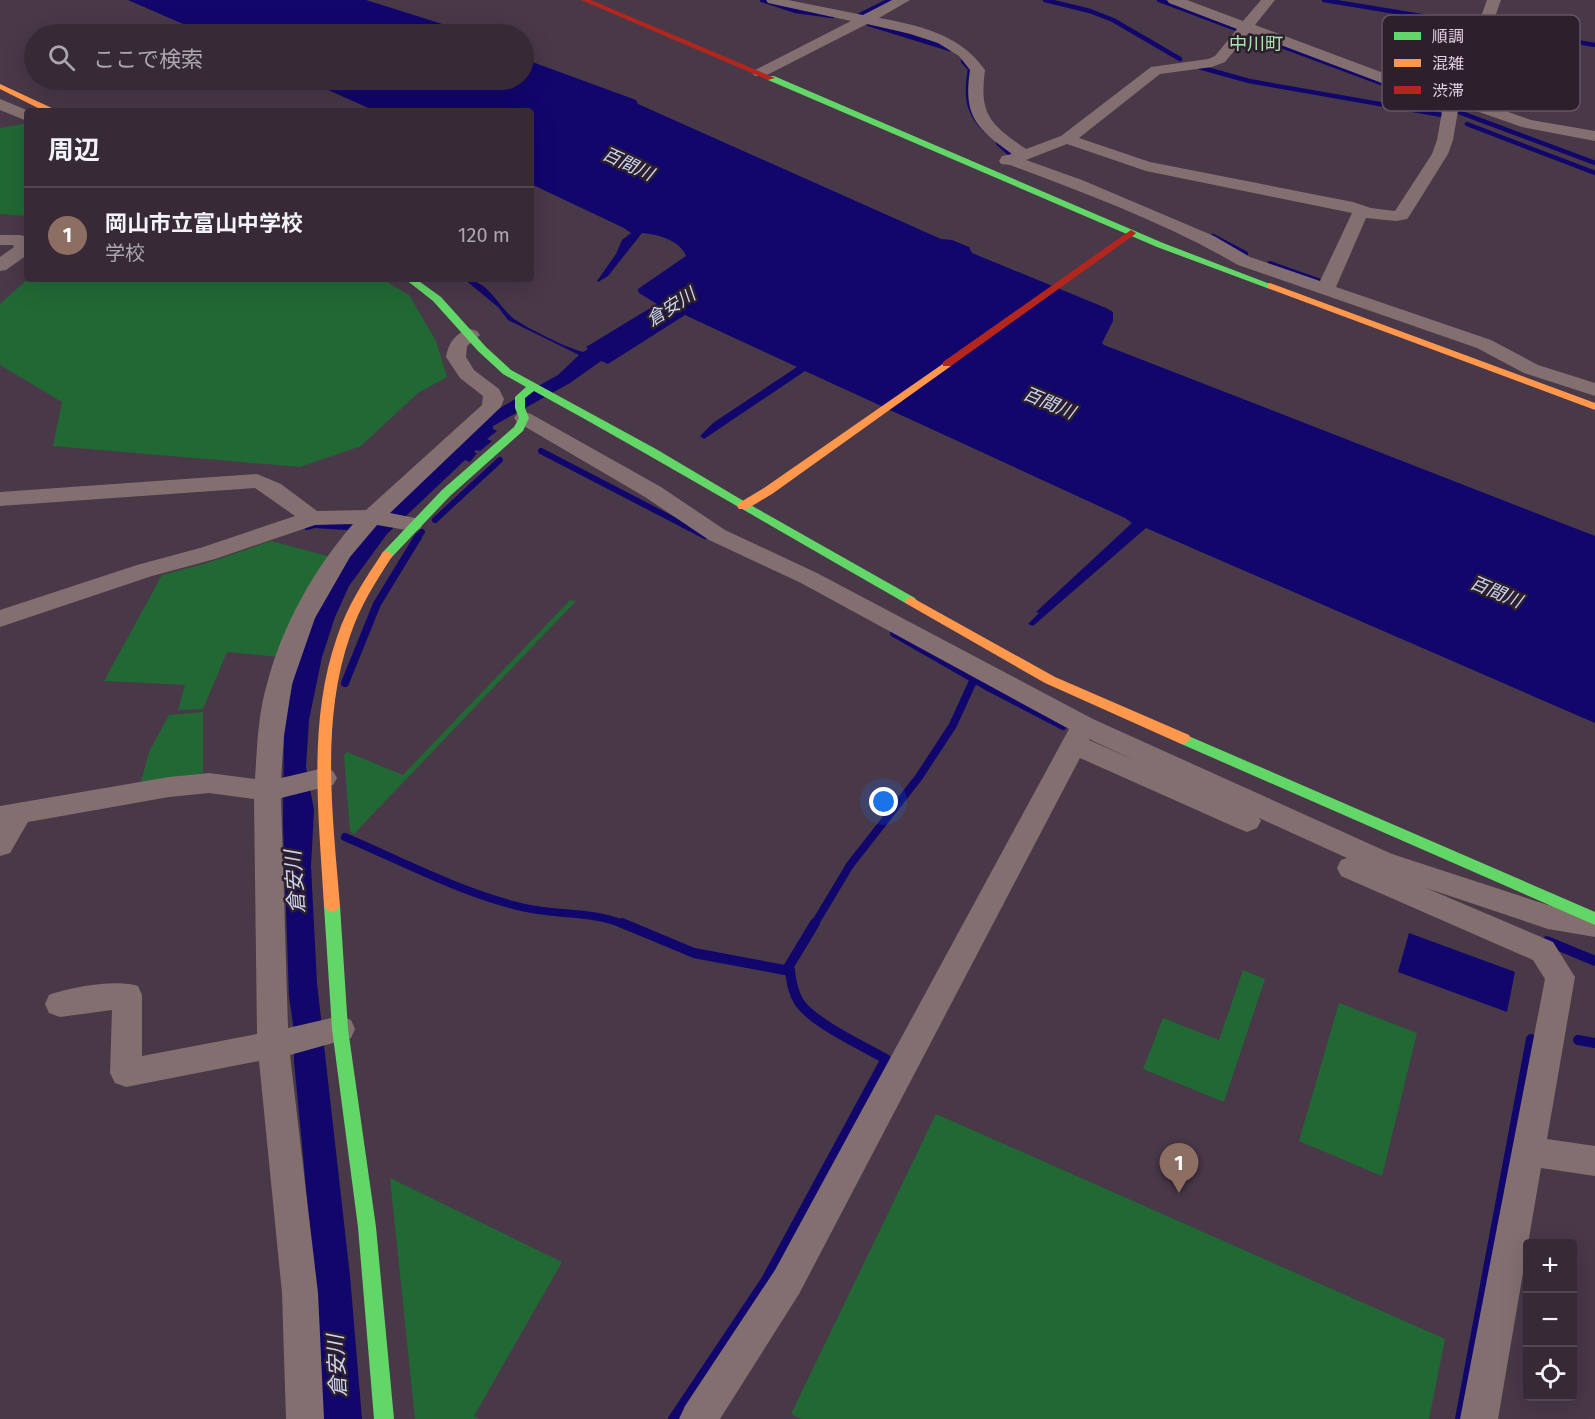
<!DOCTYPE html>
<html lang="ja">
<meta charset="utf-8">
<style>
:root{--surface:#372a36;--page:#3e323e;--text:#f1f3f6;--muted:#aaa7ad;--line:#514651;--accent:#ad9bab}
body{margin:0;font-family:"Fira Sans","Noto Sans JP",sans-serif;background:var(--page);color:var(--text)}
.controls{position:absolute;right:18px;bottom:18px;display:grid;overflow:hidden;border-radius:6px;box-shadow:0 6px 24px #0002}
.controls button{width:54px;height:54px;display:grid;place-items:center;padding:0;border:0;border-bottom:2px solid var(--line);background:var(--surface);color:var(--text);font:30px sans-serif}
.you{position:absolute;left:884px;top:802px;width:21px;height:21px;margin:-15px;border:4px solid #fff;border-radius:50%;background:#1a73e8;box-shadow:0 0 0 9px #1a73e833}
.badge{display:grid;place-items:center;width:39px;height:39px;border-radius:50%;background:var(--accent);color:#fff;font-size:20px;font-weight:700}
.pin{position:absolute;translate:-50% -50px;filter:drop-shadow(0 2px 3px #0008)}
.pin::after{content:'';position:absolute;top:32px;width:21px;height:18px;background:inherit;clip-path:polygon(0 0,100% 0,50% 100%)}
.list{margin:0;padding:0;list-style:none}
h2{display:flex;justify-content:space-between;align-items:center;height:78px;margin:0;padding:0 24px;font-size:26px}
h2 small{font-size:20px;font-weight:400;color:var(--muted)}
.list li{display:grid;grid-template-columns:39px 1fr auto;gap:18px;align-items:center;box-sizing:border-box;height:96px;padding:0 24px;border-top:2px solid var(--line)}
.list b{display:block;font-size:22px;white-space:nowrap}
.list p{margin:0;font-size:20px;white-space:nowrap;color:var(--muted)}
.list em{font-size:20px;font-style:normal;color:var(--muted)}
.icon{flex:none;width:33px;height:33px;fill:none;stroke:currentColor;stroke-width:2;stroke-linecap:round;stroke-linejoin:round}
.map{position:relative;flex:none;width:1595px;height:1419px;overflow:hidden}
.search{position:absolute;background:var(--surface);box-shadow:0 6px 24px #0002;left:24px;top:24px;width:510px;height:66px;display:flex;align-items:center;gap:15px;box-sizing:border-box;padding:0 21px;border-radius:33px;color:var(--muted);font-size:22px}
.panel{position:absolute;background:var(--surface);box-shadow:0 6px 24px #0002;left:24px;top:108px;width:510px;height:174px;border-radius:6px}
.map>svg:first-child{display:block}
.green{fill:#226835}
.water{fill:#11066c}
.lines{fill:none;stroke-linecap:round;stroke-linejoin:round}
.stream-far3{stroke:#11066c;stroke-width:4.5}
.stream-far2{stroke:#11066c;stroke-width:6}
.stream-far1{stroke:#11066c;stroke-width:8}
.stream{stroke:#11066c;stroke-width:10}
.street{fill:#836f6f;fill-rule:evenodd}
.fast{fill:#63d668;fill-rule:evenodd}
.slow{fill:#ff974d;fill-rule:evenodd}
.jam{fill:#b3261e;fill-rule:evenodd}
.labels{text-anchor:middle;dominant-baseline:central;stroke-width:5;stroke-linejoin:round;paint-order:stroke}
.far-neighbourhood-label{font-size:18px;fill:#a7e7b0;stroke:#2d1f2c}
.far-water-label{font-size:18px;font-style:italic;fill:#cad5f0;stroke:#2d1f2c}
.water-label{font-size:21px;font-style:italic;fill:#cad5f0;stroke:#2d1f2c}
.key{fill:#2d1f2c;stroke:#645462;stroke-width:1.5}
.key-label{font-size:16px;fill:#e3d0e1}
</style>
<div class="map">
<svg width="1595" height="1419" viewBox="0 0 1595 1419">
<rect width="100%" height="100%" fill="#493848"/>
<g class="green">
<path d="M 23,124 L 27,125 L 27,216 L 0,214 L 0,128 Z"/>
<path d="M 28,279 L 382,279 L 409,295 L 436,341 L 447,377 L 418,393 L 361,446 L 300,467 L 53,446 L 62,402 L 0,365 L 0,304 Z"/>
<path d="M 271,541 L 331,557 L 280,657 L 227,652 L 203,709 L 178,710 L 185,685 L 104,681 L 162,575 L 207,563 Z"/>
<path d="M 570,600 L 576,601 L 354,834 L 350,831 L 344,755 L 347,752 L 403,775 Z"/>
<path d="M 203,712 L 203,773 L 141,782 L 149,752 L 169,715 Z"/>
<path d="M 1243,970 L 1265,979 L 1224,1102 L 1143,1069 L 1163,1018 L 1219,1040 Z"/>
<path d="M 1339,1003 L 1417,1033 L 1382,1176 L 1299,1141 Z"/>
<path d="M 936,1114 L 1445,1339 L 1429,1419 L 801,1419 L 791,1414 Z"/>
<path d="M 390,1178 L 562,1262 L 474,1416 L 479,1419 L 415,1419 Z"/>
</g>
<g class="water">
<path d="M 128,0 L 366,0 L 474,34 L 206,34 Z"/>
<path d="M 524,57 L 535,63 L 636,100 L 638,104 L 941,239 L 952,240 L 969,247 L 972,253 L 1106,308 L 1113,312 L 1113,321 L 1102,343 L 1104,345 L 1595,536 L 1595,723 L 1146,528 L 1033,626 L 1028,624 L 1039,613 L 1036,612 L 1132,523 L 1125,518 L 805,371 L 704,439 L 700,436 L 713,423 L 797,367 L 685,315 L 608,364 L 601,361 L 570,383 L 493,426 L 493,429 L 497,431 L 487,439 L 492,441 L 480,451 L 476,450 L 474,452 L 477,453 L 470,462 L 465,460 L 387,534 L 349,586 L 335,617 L 322,657 L 309,720 L 306,767 L 314,810 L 311,866 L 317,983 L 350,1276 L 362,1419 L 323,1419 L 304,1165 L 294,1061 L 294,1031 L 289,996 L 283,824 L 284,723 L 298,659 L 329,584 L 373,525 L 491,413 L 558,375 L 579,355 L 508,320 L 498,307 L 464,279 C 487,279 498,306 514,319 C 527,328 567,348 583,352 L 588,349 L 586,347 L 657,304 L 639,293 L 638,289 L 686,256 C 681,241 658,234 642,233 L 608,276 L 598,282 L 597,281 L 616,254 L 622,240 L 631,233 L 624,228 L 531,184 L 531,111 L 375,111 L 306,80 L 524,80 Z"/>
<path d="M 1409,933 L 1515,972 L 1507,1012 L 1398,972 Z"/>
</g>
<g class="lines">
<g class="stream-far3">
<path d="M 762,0 L 796,11 L 833,16"/>
<path d="M 1045,0 L 1090,11 L 1113,20 L 1180,59"/>
<path d="M 1159,0 L 1595,163"/>
<path d="M 1324,0 L 1475,25"/>
<path d="M 852,19 L 890,0"/>
<path d="M 869,24 L 950,49"/>
<path d="M 1491,27 L 1595,45"/>
<path d="M 963,61 L 970,69 C 966,94 966,111 985,130"/>
<path d="M 1199,67 L 1249,81 L 1442,115"/>
<path d="M 49,84 L 61,80"/>
<path d="M 1467,124 L 1595,173"/>
<path d="M 998,143 L 1009,153"/>
</g>
<g class="stream-far2">
<path d="M 1213,237 L 1245,254"/>
<path d="M 1270,264 L 1318,281"/>
<path d="M 541,451 L 705,536"/>
<path d="M 435,520 L 500,460"/>
<path d="M 307,527 L 314,525 L 361,528"/>
<path d="M 417,538 L 422,532"/>
</g>
<g class="stream-far1">
<path d="M 894,633 L 990,688 L 1063,726"/>
<path d="M 345,683 L 377,604 L 418,537"/>
<path d="M 345,837 C 401,861 458,891 517,906 C 552,916 592,910 625,925"/>
<path d="M 814,925 L 850,865 L 919,777 L 953,725 L 974,679"/>
</g>
<g class="stream">
<path d="M 622,923 L 694,953 L 790,971"/>
<path d="M 1547,941 L 1595,961"/>
<path d="M 1578,1040 L 1595,1043"/>
<path d="M 673,1419 L 766,1280 L 886,1059 C 863,1046 813,1023 799,1002 C 792,991 791,978 789,966 L 815,923"/>
<path d="M 1460,1419 L 1531,1039"/>
</g>
<g class="street">
<path d="M 766,0 L 788,0 L 863,15 L 892,0 L 910,0 L 879,18 C 919,25 961,35 985,70 C 979,115 990,124 1026,149 L 1061,136 L 1151,67 L 1208,59 L 1215,56 L 1237,29 L 1169,3 L 1167,0 L 1187,0 L 1243,21 L 1261,0 L 1275,0 L 1255,25 L 1445,96 L 1454,67 L 1478,25 L 1487,0 L 1501,0 L 1492,25 L 1468,67 L 1460,95 L 1531,120 L 1595,131 L 1595,141 L 1522,127 L 1459,105 L 1453,140 L 1448,154 L 1410,215 L 1407,219 L 1396,221 L 1366,218 L 1336,287 L 1491,340 L 1538,365 L 1595,383 L 1595,396 L 1524,373 L 1477,348 L 1238,265 C 1166,223 1087,194 1010,165 L 1001,164 L 999,161 L 1002,156 L 1012,154 C 976,128 963,116 970,70 L 959,56 L 938,43 L 911,34 L 867,24 L 765,76 L 755,76 L 752,73 L 755,70 L 851,21 L 768,3 ZM 1249,33 L 1443,106 L 1437,140 L 1432,154 L 1395,211 L 1371,208 L 1353,202 L 1150,162 L 1079,138 L 1160,74 L 1212,67 L 1225,62 ZM 1067,144 L 1146,171 L 1352,213 L 1320,281 L 1250,257 L 1214,236 L 1082,180 L 1026,160 Z"/>
<path d="M 0,99 L 29,111 L 27,121 L 0,110 Z"/>
<path d="M 0,235 L 20,235 L 27,237 L 27,255 L 6,270 L 0,271 L 0,257 L 14,247 L 13,245 L 0,245 Z"/>
<path d="M 470,329 L 477,331 L 480,335 L 467,346 L 466,357 L 474,370 L 499,389 L 504,399 L 501,407 L 390,513 L 420,519 L 423,524 L 420,529 L 412,531 L 377,525 L 350,557 L 315,618 L 292,684 L 284,736 L 281,778 L 324,768 L 333,771 L 337,778 L 333,785 L 281,798 L 288,1028 L 340,1016 L 351,1020 L 355,1029 L 351,1038 L 290,1055 L 318,1293 L 324,1419 L 286,1419 L 282,1293 L 259,1061 L 126,1087 L 115,1083 L 110,1073 L 112,1010 L 60,1017 L 49,1013 L 45,1004 L 49,995 C 70,987 118,979 138,986 L 142,995 L 142,1056 L 257,1034 L 254,799 L 209,793 L 169,797 L 28,822 L 10,853 L 0,856 L 0,806 L 169,777 L 209,773 L 255,779 C 257,748 258,714 267,684 C 282,626 314,569 353,524 L 315,525 L 215,559 L 152,576 L 0,627 L 0,610 L 137,565 L 200,548 L 295,516 L 255,488 L 0,506 L 0,492 L 257,474 L 281,484 L 317,511 L 366,510 L 482,405 L 483,396 L 460,378 L 446,357 C 449,342 455,333 470,329 Z"/>
<path d="M 524,412 L 531,414 L 661,487 L 725,530 L 817,573 L 1093,719 L 1392,854 L 1548,905 L 1595,913 L 1595,937 L 1548,929 L 1426,888 L 1553,942 L 1575,977 L 1547,1139 L 1595,1146 L 1595,1176 L 1541,1168 L 1498,1419 L 1460,1419 L 1545,979 L 1533,960 L 1341,876 L 1337,868 L 1341,860 L 1347,858 L 1259,818 L 1261,821 L 1257,828 L 1247,832 L 1237,828 L 1080,758 L 799,1294 L 720,1419 L 679,1419 L 685,1406 L 775,1270 L 1069,729 L 801,583 L 709,540 L 645,497 L 517,422 L 514,418 L 517,414 ZM 1089,739 L 1136,761 L 1089,740 Z"/>
</g>
<g class="fast">
<path d="M 768,76 L 774,76 L 1163,243 L 1275,286 L 1267,288 L 1157,247 L 768,80 Z"/>
<path d="M 405,279 L 416,279 L 441,297 L 486,347 L 511,370 L 656,449 L 747,503 L 915,598 L 917,601 L 915,604 L 907,604 C 782,533 660,460 534,391 L 525,398 L 525,408 L 529,418 L 523,431 L 450,496 L 391,558 L 383,558 L 381,555 L 383,552 L 442,490 L 514,427 L 519,418 L 515,408 L 515,397 L 526,387 L 503,374 L 478,351 L 433,301 Z"/>
<path d="M 1184,734 L 1595,912 L 1595,925 L 1179,743 L 1177,739 Z"/>
<path d="M 332,900 L 337,902 L 340,906 L 348,1029 L 376,1227 L 394,1419 L 374,1419 L 358,1227 L 332,1029 L 324,906 L 327,902 Z"/>
</g>
<g class="slow">
<path d="M 0,84 L 54,109 L 55,111 L 44,111 L 0,89 Z"/>
<path d="M 1270,283 L 1595,403 L 1595,410 L 1267,288 L 1267,284 Z"/>
<path d="M 947,361 L 951,362 L 951,366 L 772,494 L 747,509 L 739,509 L 737,506 L 739,503 L 764,488 Z"/>
<path d="M 387,551 L 393,555 C 376,581 360,606 350,636 C 320,722 333,818 340,906 L 337,910 L 332,912 L 327,910 L 324,906 C 319,817 307,723 337,637 C 347,606 365,579 383,552 Z"/>
<path d="M 911,597 L 1055,677 L 1189,735 L 1191,739 L 1184,744 L 1179,743 L 1045,683 L 907,604 L 905,601 L 907,598 Z"/>
</g>
<g class="jam">
<path d="M 581,0 L 591,0 L 775,78 L 768,80 Z"/>
<path d="M 1131,230 L 1136,233 L 1134,235 L 951,366 L 943,366 L 943,362 Z"/>
</g>
</g>
<g class="labels">
<g class="far-neighbourhood-label">
<text x="1256" y="44">中川町</text>
</g>
<g class="far-water-label">
<text transform="translate(628 164) rotate(25)">百間川</text>
<text transform="translate(671 307) rotate(-33)">倉安川</text>
<text transform="translate(1049 403) rotate(23)">百間川</text>
<text transform="translate(1496 592) rotate(23)">百間川</text>
</g>
<g class="water-label">
<text transform="translate(295 882) rotate(-94)">倉安川</text>
<text transform="translate(337 1366) rotate(-93)">倉安川</text>
</g>
</g>
<rect x="1382" y="15" width="198" height="96" rx="9" class="key"/>
<rect x="1394" y="32" width="27" height="8" fill="#63d668"/>
<rect x="1394" y="59" width="27" height="8" fill="#ff974d"/>
<rect x="1394" y="86" width="27" height="8" fill="#b3261e"/>
<g class="key-label">
<text x="1432" y="42">順調</text>
<text x="1432" y="69">混雑</text>
<text x="1432" y="96">渋滞</text>
</g>
</svg>
<div class="controls">
<button>+</button>
<button>−</button>
<button><svg class="icon" aria-label="locate" viewBox="0 0 24 24"><circle cx="12" cy="12" r="6"/><path d="M12 2v4M12 18v4M2 12h4M18 12h4"/></svg></button>
</div>
<div class="you"></div>
<div class="pin badge" style="left:1179px;top:1193px;background:#8d6e63">1</div>
<div class="search"><svg class="icon" aria-label="search" viewBox="0 0 24 24"><circle cx="10" cy="10" r="6"/><path d="M15 15l6 6"/></svg>ここで検索</div>
<section class="panel">
<h2>周辺<small></small></h2>
<ul class="list">
<li><span class="badge" style="background:#8d6e63">1</span><div><b>岡山市立富山中学校</b><p>学校</p></div><em>120 m</em></li>
</ul>
</section>
</div>
